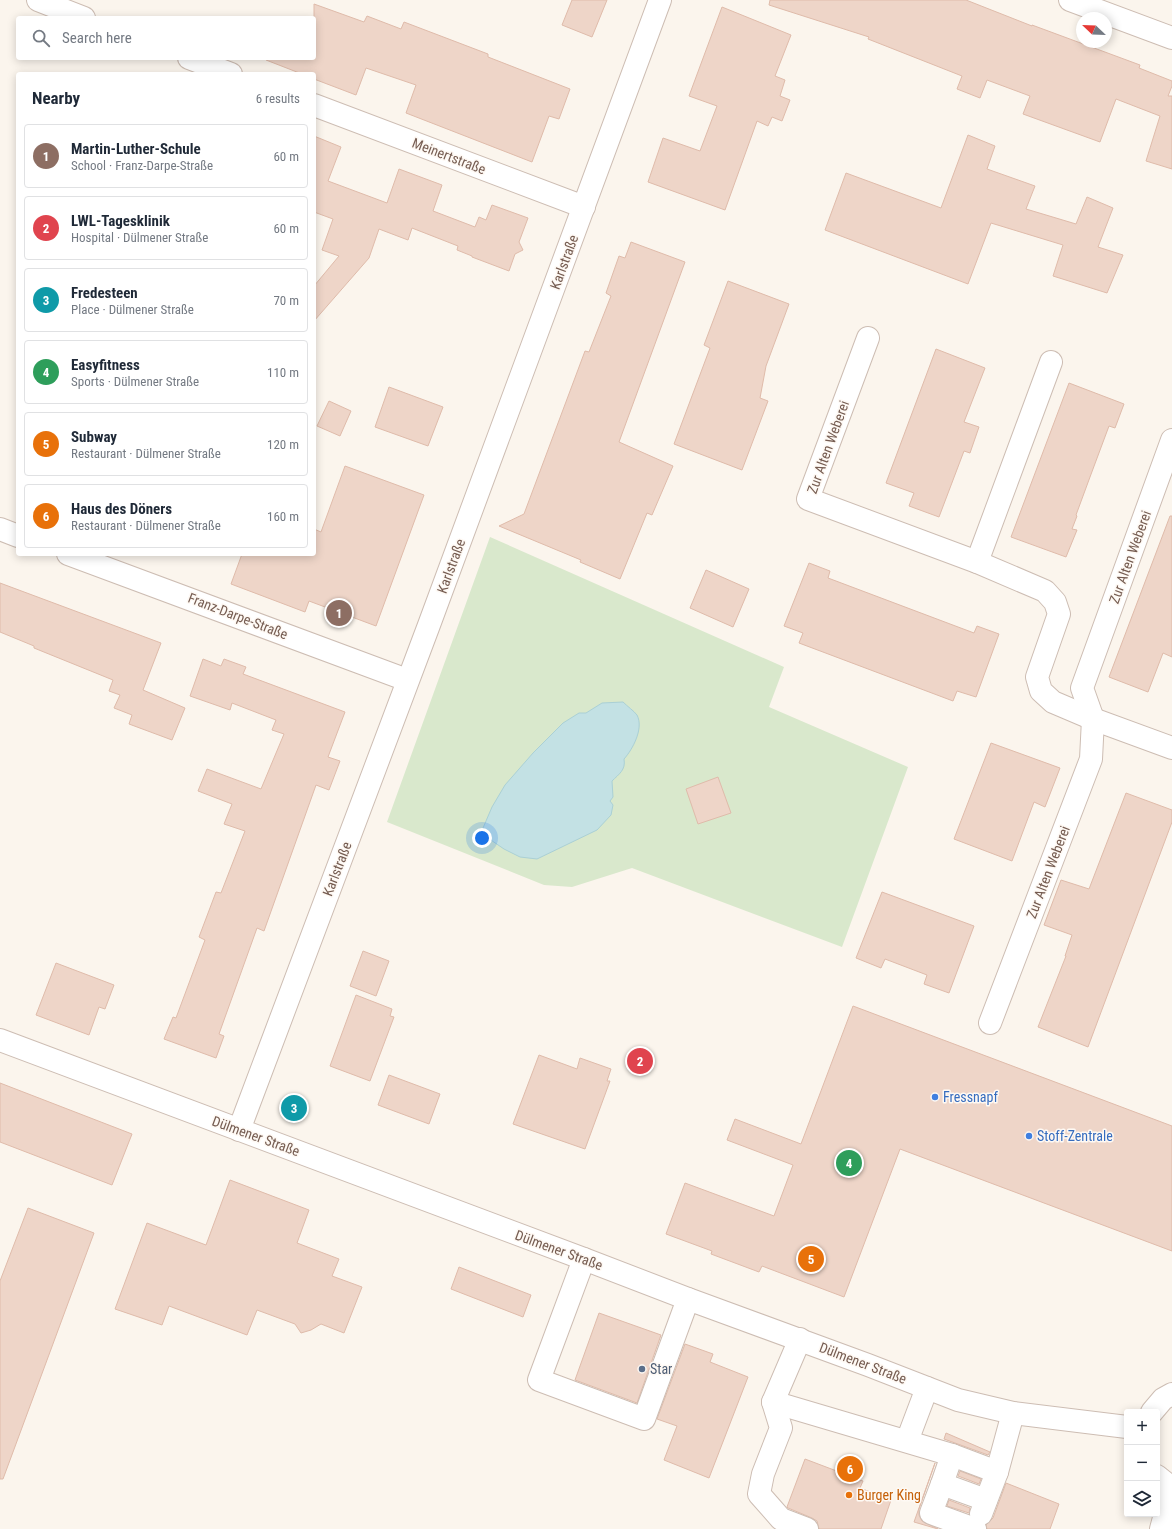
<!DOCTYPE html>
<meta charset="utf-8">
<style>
:root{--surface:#fff;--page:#f2f2f3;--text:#1f2937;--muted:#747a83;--line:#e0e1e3;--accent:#ea580c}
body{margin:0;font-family:"Roboto Condensed",sans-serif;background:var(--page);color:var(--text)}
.controls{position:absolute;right:12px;bottom:12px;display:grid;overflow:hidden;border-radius:4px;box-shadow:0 2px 10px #0003}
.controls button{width:36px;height:36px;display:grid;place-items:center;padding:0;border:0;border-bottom:1px solid var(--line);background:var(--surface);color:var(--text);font:20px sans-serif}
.compass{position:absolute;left:1076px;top:12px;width:36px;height:36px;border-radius:50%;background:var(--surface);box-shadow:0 2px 10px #0003;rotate:293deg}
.you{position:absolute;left:482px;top:838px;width:14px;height:14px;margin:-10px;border:3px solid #fff;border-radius:50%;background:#1a73e8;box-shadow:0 0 0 6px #1a73e833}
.badge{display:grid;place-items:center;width:26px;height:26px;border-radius:50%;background:var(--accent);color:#fff;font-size:13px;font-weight:700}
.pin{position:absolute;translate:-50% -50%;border:2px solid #fff;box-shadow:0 1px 4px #0006}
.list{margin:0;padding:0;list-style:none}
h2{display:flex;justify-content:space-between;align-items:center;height:52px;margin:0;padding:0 16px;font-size:17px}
h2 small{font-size:13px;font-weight:400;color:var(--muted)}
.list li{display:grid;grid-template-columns:26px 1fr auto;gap:12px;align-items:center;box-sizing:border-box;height:64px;margin:0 8px 8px;padding:0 8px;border:1px solid var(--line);border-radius:4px}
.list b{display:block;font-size:15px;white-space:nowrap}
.list p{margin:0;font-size:13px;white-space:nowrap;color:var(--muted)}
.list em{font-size:13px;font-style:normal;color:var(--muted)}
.icon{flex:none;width:22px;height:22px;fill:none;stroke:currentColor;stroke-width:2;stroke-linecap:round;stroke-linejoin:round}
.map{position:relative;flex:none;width:1172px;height:1529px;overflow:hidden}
.search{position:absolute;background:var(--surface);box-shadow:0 2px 10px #0003;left:16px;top:16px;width:300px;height:44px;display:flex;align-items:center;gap:10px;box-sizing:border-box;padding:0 14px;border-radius:4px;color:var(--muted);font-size:15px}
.panel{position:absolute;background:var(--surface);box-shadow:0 2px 10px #0003;left:16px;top:72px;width:300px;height:484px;border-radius:4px}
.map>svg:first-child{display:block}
.green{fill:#d9e8cc}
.water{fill:#c3e1e4;stroke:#aad0d5}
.building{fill:#eed5c8;stroke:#dfbbaa}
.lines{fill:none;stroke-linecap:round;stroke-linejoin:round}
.minor-casing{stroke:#cdbdb3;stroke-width:24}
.minor{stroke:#fff;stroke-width:22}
.shop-dot{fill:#3f7fe0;stroke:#fef9f4;stroke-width:1.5}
.service-dot{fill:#5c6f8a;stroke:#fef9f4;stroke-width:1.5}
.food-dot{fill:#e8710a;stroke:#fef9f4;stroke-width:1.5}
.labels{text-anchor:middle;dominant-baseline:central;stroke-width:3;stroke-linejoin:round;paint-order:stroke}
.street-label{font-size:14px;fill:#755c51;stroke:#fef9f4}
.shop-label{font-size:14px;fill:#366cbe;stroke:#fef9f4;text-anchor:start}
.service-label{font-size:14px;fill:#4e5e75;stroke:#fef9f4;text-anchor:start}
.food-label{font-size:14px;fill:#c56008;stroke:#fef9f4;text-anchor:start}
</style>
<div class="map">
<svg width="1172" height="1529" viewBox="0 0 1172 1529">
<rect width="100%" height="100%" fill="#fbf5ed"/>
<path class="green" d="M 490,537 L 784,667 L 769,707 L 908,767 L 842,947 L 632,868 L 572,887 L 544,885 L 387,822 Z"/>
<path class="water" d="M 623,702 C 627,706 634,711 637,715 C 644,728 633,749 624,759 C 626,770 619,774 612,781 L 613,797 L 610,801 L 613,805 L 611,815 L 597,830 L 537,859 L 520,857 L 504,849 L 485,836 L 483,828 L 492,807 L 505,785 L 533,753 L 563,723 L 579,713 L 586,713 L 602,703 Z"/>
<g class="building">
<path d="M 572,0 L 607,0 L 592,37 L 562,25 Z"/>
<path d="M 770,0 L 966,0 L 1032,26 L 1032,25 L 1140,65 L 1139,68 L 1172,81 L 1172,86 L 1168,96 L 1172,96 L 1172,169 L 1146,161 L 1160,116 L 1116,99 L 1100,142 L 1023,114 L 1030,96 L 987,80 L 980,98 L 957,89 L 962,76 L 868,39 L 869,37 L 769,5 Z"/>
<path d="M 314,4 L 364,22 L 367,16 L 401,29 L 404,22 L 488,54 L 488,57 L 570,89 L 559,119 L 549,116 L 532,162 L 406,113 L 416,85 L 366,68 L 356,95 L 314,79 L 314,74 L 302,74 L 266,60 L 266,58 L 314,58 Z"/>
<path d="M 722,7 L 791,35 L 775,76 L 785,80 L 780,96 L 790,100 L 782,121 L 772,117 L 768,126 L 757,121 L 725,210 L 648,182 L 663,138 L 700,151 L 717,106 L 689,96 Z"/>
<path d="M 968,135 L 995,146 L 987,169 L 1035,186 L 1026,209 L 1076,224 L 1087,197 L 1113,208 L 1098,247 L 1123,255 L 1107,293 L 1053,276 L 1063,245 L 991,223 L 968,284 L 825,230 L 846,173 L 941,208 Z"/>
<path d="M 314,136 L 341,147 L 328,181 L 387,203 L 399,169 L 442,185 L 433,211 L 475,227 L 479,217 L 486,220 L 492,205 L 528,218 L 519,242 L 523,250 L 515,254 L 509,271 L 472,257 L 472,256 L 457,250 L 458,246 L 412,228 L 408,240 L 379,229 L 369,258 L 314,321 L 314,286 L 339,256 L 322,250 L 333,219 L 314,212 Z"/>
<path d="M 631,242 L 685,262 L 619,442 L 673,466 L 652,515 L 647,513 L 620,579 L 580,562 L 581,560 L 499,526 L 524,514 L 585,351 L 589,352 L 611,296 L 606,293 L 619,256 L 625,258 Z"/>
<path d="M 728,281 L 789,304 L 766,366 L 760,398 L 768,401 L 742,470 L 674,444 L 710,348 L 704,345 Z"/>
<path d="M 936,349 L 985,368 L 964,422 L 979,427 L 970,453 L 964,451 L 939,517 L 909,506 L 914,493 L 886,483 Z"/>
<path d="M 1069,383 L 1124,404 L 1115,428 L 1109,426 L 1090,477 L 1076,515 L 1077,516 L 1072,529 L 1077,530 L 1066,557 L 1011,537 Z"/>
<path d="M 389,387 L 443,407 L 428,446 L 375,427 Z"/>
<path d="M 329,401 L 351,411 L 340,436 L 317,426 Z"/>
<path d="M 345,466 L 424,495 L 376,626 L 309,601 L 305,612 L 231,584 L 242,554 L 314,554 L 314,529 L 321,532 Z"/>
<path d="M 1170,516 L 1172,516 L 1172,657 L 1163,653 L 1148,692 L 1109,677 Z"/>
<path d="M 809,563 L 830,571 L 828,578 L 974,633 L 977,626 L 999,634 L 976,697 L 957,691 L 953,701 L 799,643 L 803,633 L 784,626 Z"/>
<path d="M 706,570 L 749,589 L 733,627 L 690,608 Z"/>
<path d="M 0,583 L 161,643 L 143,690 L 185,708 L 172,740 L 129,724 L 132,715 L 114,708 L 120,695 L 109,691 L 113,680 L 34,648 L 34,646 L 0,632 Z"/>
<path d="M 203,659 L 221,666 L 224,659 L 246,667 L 243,674 L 345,712 L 328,757 L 340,761 L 329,790 L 316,785 L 264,931 L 257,928 L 219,1034 L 224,1036 L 216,1058 L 164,1039 L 173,1017 L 176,1018 L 205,940 L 199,937 L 216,892 L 221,893 L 245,831 L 224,824 L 232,804 L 198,791 L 207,769 L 261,789 L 284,734 L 272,730 L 276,720 L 232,703 L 230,710 L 190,696 Z"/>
<path d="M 991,743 L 1060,768 L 1045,807 L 1034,802 L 1012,861 L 954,839 Z"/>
<path d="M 718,777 L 731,813 L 698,824 L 686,789 Z"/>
<path d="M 1126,793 L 1172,810 L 1172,822 L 1088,1047 L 1038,1027 L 1066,956 L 1065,956 L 1072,935 L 1044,925 L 1061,880 L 1089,889 Z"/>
<path d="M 882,892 L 974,926 L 949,993 L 924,984 L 927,975 L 885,959 L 881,968 L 856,958 Z"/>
<path d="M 363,951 L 389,961 L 376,996 L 350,986 Z"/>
<path d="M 56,963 L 114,985 L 105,1009 L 99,1007 L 89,1035 L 36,1015 Z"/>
<path d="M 356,995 L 392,1009 L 390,1016 L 394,1017 L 370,1081 L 330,1066 Z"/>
<path d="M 853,1006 L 1172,1126 L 1172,1251 L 900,1149 L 844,1297 L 762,1266 L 759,1272 L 711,1254 L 712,1251 L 666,1234 L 685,1183 L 774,1216 L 793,1165 L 727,1140 L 735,1119 L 801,1144 Z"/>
<path d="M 539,1055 L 577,1069 L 580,1058 L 611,1069 L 607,1081 L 610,1081 L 585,1149 L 513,1124 Z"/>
<path d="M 389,1075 L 440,1094 L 429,1124 L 378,1105 Z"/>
<path d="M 0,1083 L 132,1134 L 112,1185 L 0,1142 Z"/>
<path d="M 230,1180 L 309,1210 L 297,1243 L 339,1259 L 332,1276 L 362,1287 L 344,1333 L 321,1324 L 311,1330 L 301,1333 L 295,1324 L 257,1310 L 247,1335 L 169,1306 L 162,1325 L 115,1309 L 147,1223 L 206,1245 Z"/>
<path d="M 28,1208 L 94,1233 L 3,1479 L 0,1479 L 0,1281 Z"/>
<path d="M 459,1267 L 531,1295 L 523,1317 L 451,1289 Z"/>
<path d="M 599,1313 L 661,1335 L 637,1403 L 575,1380 Z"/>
<path d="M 685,1344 L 713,1354 L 710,1362 L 748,1377 L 709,1478 L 664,1460 L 677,1426 L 657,1419 Z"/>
<path d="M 946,1433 L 990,1452 L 988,1455 L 944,1439 Z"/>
<path d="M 805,1459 L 863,1481 L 860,1488 L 891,1500 L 881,1529 L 819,1529 L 817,1521 L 812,1518 L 788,1508 L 787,1507 Z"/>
<path d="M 935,1463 L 919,1509 L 919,1515 L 922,1521 L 938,1529 L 914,1522 Z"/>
<path d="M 960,1471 L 981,1479 L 979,1484 L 958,1476 Z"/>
<path d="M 1006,1483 L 1059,1504 L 1050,1529 L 987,1529 L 986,1525 L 993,1518 Z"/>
<path d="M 949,1500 L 970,1508 L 969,1513 L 947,1506 Z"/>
</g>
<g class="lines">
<defs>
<g id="minor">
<path d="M 38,0 L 84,18"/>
<path d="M 1070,0 L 1172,38"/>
<path d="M 189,58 L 231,74"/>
<path d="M 314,105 L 584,207"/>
<path d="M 868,338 L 808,499 L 977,562 L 1045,591 L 1055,602 L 1059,614 L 1037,677 L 1041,691 L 1053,702 L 1093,719 L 1172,748"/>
<path d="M 0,529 L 18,536"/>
<path d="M 68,554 L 407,680"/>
<path d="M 977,562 L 1051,362"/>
<path d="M 990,1023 L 1091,759 L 1093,719 L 1082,688 L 1172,440"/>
<path d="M 0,1040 L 584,1259 L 688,1299 L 868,1365 L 958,1400 L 1013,1413 L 1127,1427"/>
<path d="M 239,1130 L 429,625 L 660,0"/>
<path d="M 584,1259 L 539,1380 L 644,1419 L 688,1299"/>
<path d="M 800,1339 L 773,1402 L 781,1428 L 763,1474 L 759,1494 L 781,1519 L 807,1529"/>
<path d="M 773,1402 L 952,1455 L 942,1484"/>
<path d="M 1152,1412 L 1163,1399 L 1172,1394"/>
<path d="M 907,1441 L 927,1388"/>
<path d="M 952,1455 L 997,1472 L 981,1514"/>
<path d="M 997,1472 L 1013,1413"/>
<path d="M 1157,1476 L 1172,1488"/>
<path d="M 975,1529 L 931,1513 L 942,1484 L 986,1500"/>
<path d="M 1161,1529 L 1172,1488"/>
</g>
</defs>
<use href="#minor" class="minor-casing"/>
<use href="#minor" class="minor"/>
</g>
<g class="shop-dot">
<circle cx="935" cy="1097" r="4"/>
<circle cx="1029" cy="1136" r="4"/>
</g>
<circle class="service-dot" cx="642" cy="1369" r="4"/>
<circle class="food-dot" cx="849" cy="1495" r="4"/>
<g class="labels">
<g class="street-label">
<text transform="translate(449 156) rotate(21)">Meinertstraße</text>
<text transform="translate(564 262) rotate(-70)">Karlstraße</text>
<text transform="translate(828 447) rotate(-70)">Zur Alten Weberei</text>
<text transform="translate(1130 557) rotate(-70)">Zur Alten Weberei</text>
<text transform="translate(451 566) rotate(-70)">Karlstraße</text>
<text transform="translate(238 616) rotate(21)">Franz-Darpe-Straße</text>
<text transform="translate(337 869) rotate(-69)">Karlstraße</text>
<text transform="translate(1048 872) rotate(-69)">Zur Alten Weberei</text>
<text transform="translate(256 1136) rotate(20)">Dülmener Straße</text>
<text transform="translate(559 1250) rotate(20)">Dülmener Straße</text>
<text transform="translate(863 1363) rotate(21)">Dülmener Straße</text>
</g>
<g class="shop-label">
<text x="943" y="1097">Fressnapf</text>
<text x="1037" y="1136">Stoff-Zentrale</text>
</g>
<g class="service-label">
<text x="650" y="1369">Star</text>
</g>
<g class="food-label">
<text x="857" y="1495">Burger King</text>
</g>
</g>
</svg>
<div class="controls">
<button>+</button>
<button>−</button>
<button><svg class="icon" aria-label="layers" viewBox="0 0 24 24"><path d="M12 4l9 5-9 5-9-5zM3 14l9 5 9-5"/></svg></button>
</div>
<svg class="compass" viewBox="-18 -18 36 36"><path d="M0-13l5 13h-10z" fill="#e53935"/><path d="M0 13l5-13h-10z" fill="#747a83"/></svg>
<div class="you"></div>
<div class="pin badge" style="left:339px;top:613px;background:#8d6e63">1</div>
<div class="pin badge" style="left:640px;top:1061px;background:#e0444e">2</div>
<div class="pin badge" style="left:294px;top:1108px;background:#0f9aa8">3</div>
<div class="pin badge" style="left:849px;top:1163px;background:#2e9e5b">4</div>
<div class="pin badge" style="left:811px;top:1259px;background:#e8710a">5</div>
<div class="pin badge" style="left:850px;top:1469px;background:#e8710a">6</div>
<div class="search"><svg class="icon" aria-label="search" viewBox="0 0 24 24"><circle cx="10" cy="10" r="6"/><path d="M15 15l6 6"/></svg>Search here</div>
<section class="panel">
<h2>Nearby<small>6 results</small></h2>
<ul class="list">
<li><span class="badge" style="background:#8d6e63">1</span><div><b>Martin-Luther-Schule</b><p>School · Franz-Darpe-Straße</p></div><em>60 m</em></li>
<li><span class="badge" style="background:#e0444e">2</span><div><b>LWL-Tagesklinik</b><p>Hospital · Dülmener Straße</p></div><em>60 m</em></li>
<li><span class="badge" style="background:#0f9aa8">3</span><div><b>Fredesteen</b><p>Place · Dülmener Straße</p></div><em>70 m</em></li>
<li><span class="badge" style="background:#2e9e5b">4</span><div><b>Easyfitness</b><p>Sports · Dülmener Straße</p></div><em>110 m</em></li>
<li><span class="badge" style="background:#e8710a">5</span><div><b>Subway</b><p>Restaurant · Dülmener Straße</p></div><em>120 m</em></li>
<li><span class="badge" style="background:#e8710a">6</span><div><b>Haus des Döners</b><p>Restaurant · Dülmener Straße</p></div><em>160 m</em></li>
</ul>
</section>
</div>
